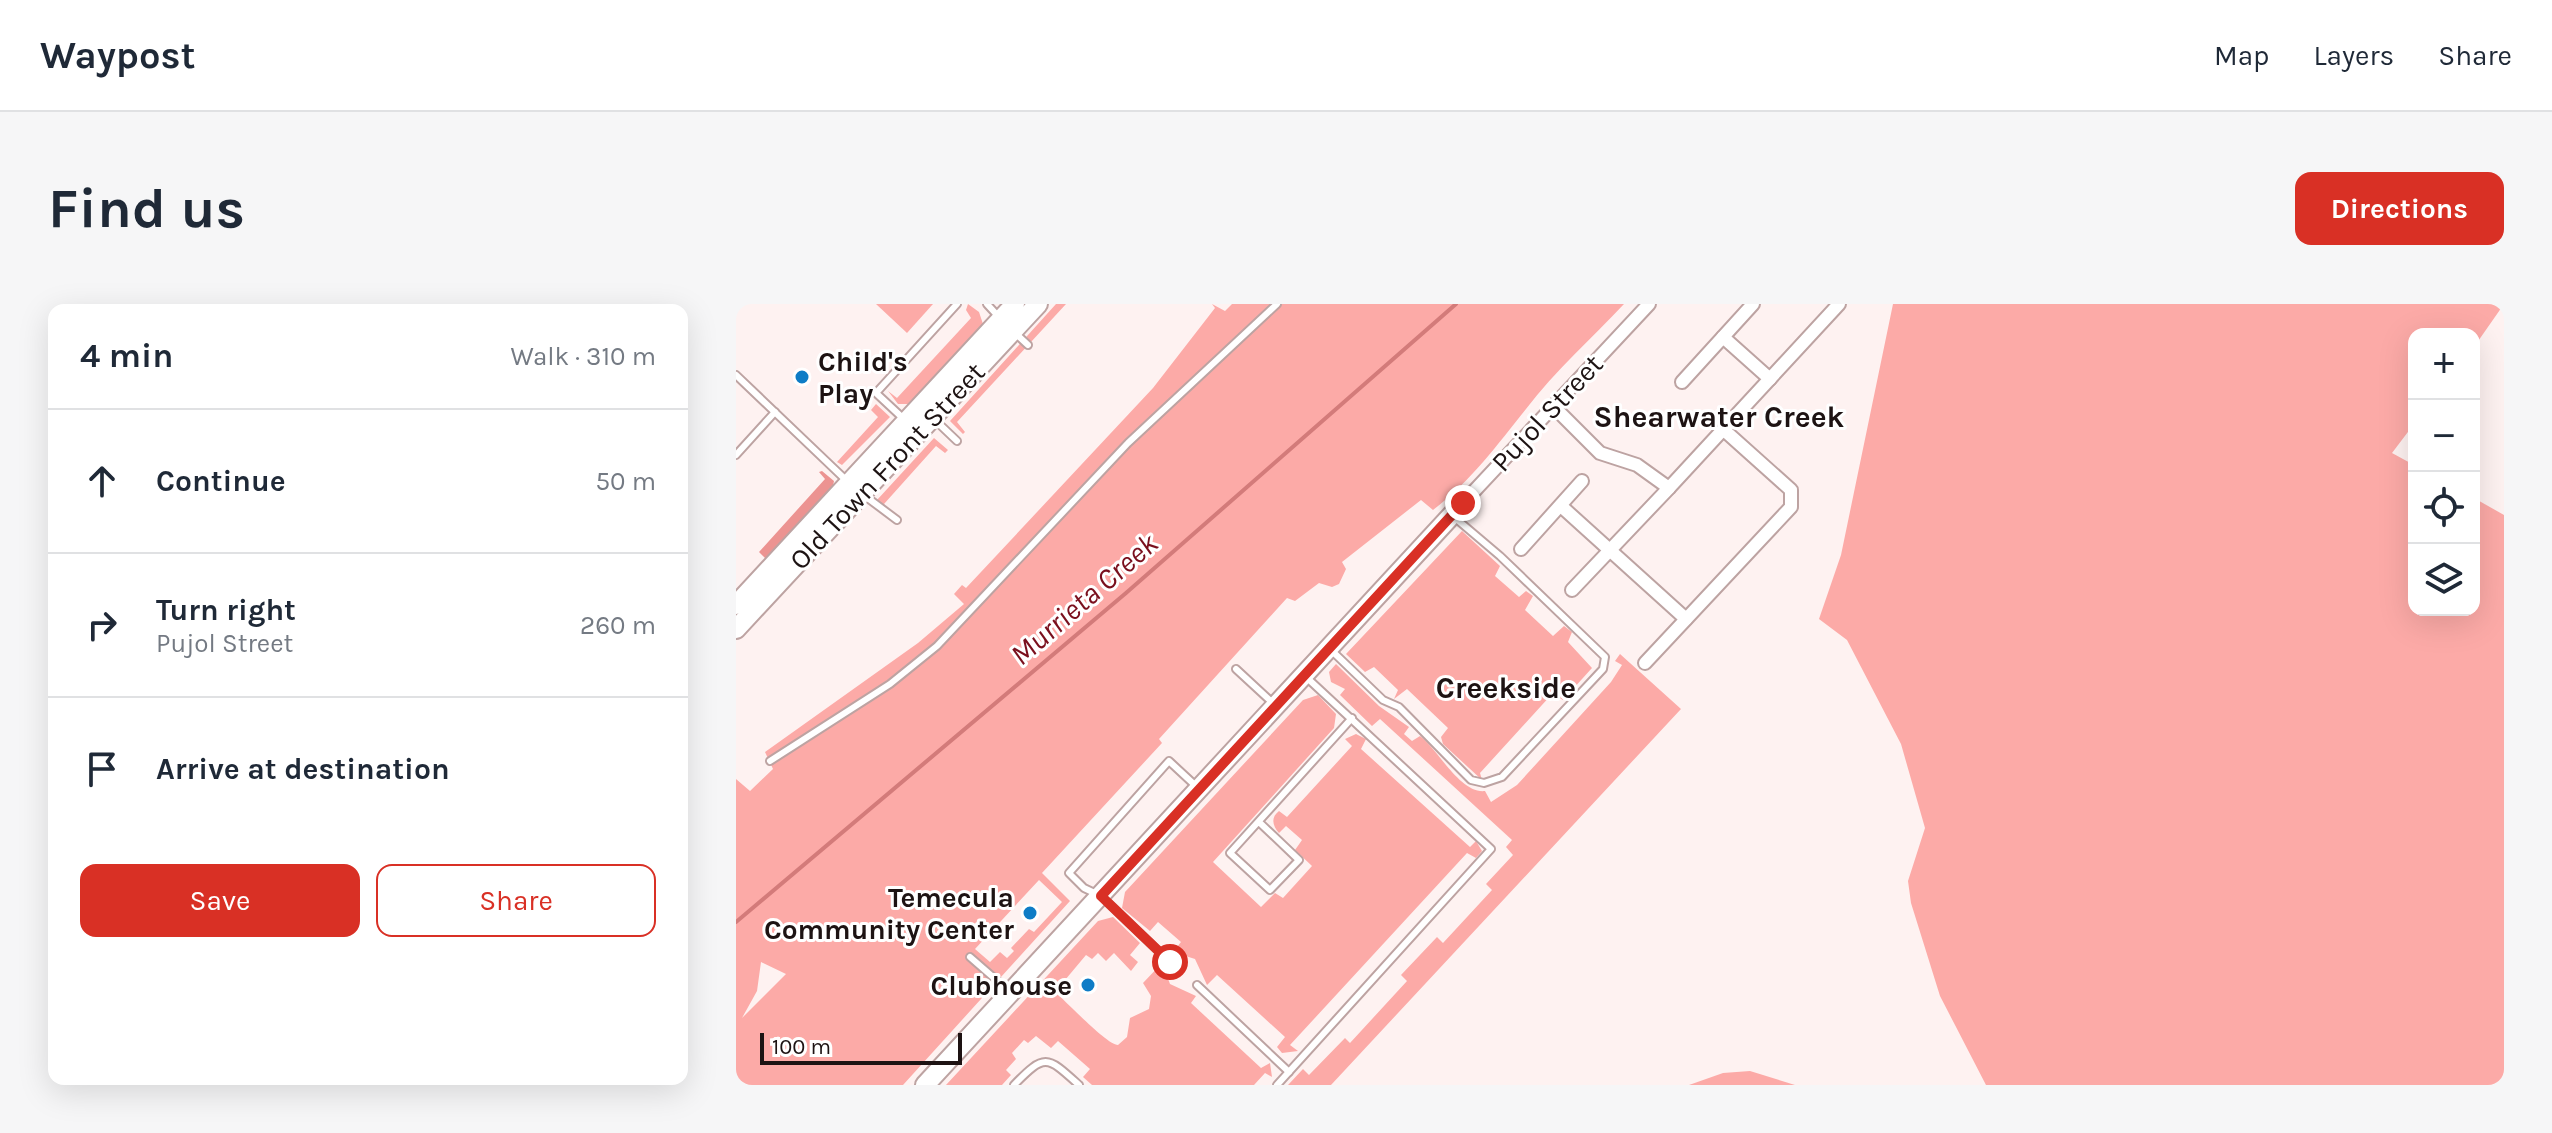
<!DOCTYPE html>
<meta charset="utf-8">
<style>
:root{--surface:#fff;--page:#f6f6f7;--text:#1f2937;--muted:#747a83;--line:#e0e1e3;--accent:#d93025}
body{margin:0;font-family:Karla,sans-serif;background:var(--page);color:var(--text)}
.controls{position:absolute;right:24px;top:24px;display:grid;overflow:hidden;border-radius:16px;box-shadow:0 8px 32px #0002}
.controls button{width:72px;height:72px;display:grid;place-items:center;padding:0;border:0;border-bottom:2px solid var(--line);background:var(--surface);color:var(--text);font:40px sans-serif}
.scale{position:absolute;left:24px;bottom:20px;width:202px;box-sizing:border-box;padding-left:8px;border:4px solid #1d1313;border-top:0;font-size:22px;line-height:28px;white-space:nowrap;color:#1d1313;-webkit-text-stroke:6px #fff;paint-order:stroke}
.stop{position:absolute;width:24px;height:24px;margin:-18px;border:6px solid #d93025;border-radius:50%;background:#fff}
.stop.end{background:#d93025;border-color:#fff;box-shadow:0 2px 8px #0008}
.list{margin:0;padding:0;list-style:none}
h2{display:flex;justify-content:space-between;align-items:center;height:104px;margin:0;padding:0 32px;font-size:34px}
h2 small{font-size:26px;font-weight:400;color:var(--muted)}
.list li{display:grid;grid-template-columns:52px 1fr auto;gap:24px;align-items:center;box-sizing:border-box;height:144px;padding:0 32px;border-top:2px solid var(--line)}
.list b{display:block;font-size:30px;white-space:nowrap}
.list p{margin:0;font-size:26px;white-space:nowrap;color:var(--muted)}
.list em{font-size:26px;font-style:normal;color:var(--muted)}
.actions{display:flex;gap:16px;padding:24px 32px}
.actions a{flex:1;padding:18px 0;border:2px solid var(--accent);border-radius:16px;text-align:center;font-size:28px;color:var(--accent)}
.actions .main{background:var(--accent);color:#fff}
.icon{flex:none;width:44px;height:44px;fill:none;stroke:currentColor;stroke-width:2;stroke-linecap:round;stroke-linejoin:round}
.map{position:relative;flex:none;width:1768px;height:781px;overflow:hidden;border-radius:16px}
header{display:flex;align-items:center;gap:48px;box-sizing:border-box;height:112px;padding:0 40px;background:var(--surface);border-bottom:2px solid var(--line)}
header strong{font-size:38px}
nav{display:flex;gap:44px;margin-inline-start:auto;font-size:28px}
.intro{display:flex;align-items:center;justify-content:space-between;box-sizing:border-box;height:192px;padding:0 48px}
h1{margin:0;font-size:56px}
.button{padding:20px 36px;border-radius:16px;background:var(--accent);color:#fff;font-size:28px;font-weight:700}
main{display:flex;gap:48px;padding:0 48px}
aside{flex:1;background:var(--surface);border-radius:16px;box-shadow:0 8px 32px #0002}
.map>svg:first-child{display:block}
.green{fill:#fcaaa7;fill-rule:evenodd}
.forest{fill:#ec9391}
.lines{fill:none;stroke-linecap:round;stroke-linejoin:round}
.stream{stroke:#d37b7a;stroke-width:4}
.lane-casing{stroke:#bda3a2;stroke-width:10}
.street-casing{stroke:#bda3a2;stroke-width:16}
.secondary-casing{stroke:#bda3a2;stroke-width:22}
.lane{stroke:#fff;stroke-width:6}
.street{stroke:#fff;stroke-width:12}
.secondary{stroke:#fff;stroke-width:18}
.route{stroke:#d93025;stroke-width:10}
.poi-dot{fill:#0e7cc6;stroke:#fff;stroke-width:3}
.labels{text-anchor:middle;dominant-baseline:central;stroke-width:6;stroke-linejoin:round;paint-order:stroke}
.poi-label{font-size:28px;font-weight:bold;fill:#1d1313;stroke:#fff;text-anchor:end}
.street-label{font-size:28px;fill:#1d1313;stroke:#fff}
.neighbourhood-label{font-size:30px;font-weight:bold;fill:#1d1313;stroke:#fff}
.water-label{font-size:30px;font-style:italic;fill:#7a0f1d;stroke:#fff}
</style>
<header>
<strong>Waypost</strong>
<nav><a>Map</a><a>Layers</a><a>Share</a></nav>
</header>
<div class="intro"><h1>Find us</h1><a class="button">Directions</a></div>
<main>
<aside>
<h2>4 min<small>Walk · 310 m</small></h2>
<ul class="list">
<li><svg class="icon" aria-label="ahead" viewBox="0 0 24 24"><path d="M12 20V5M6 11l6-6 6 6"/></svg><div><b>Continue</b></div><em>50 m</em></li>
<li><svg class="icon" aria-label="right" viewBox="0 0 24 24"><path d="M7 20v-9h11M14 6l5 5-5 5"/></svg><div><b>Turn right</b><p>Pujol Street</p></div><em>260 m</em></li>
<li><svg class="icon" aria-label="arrive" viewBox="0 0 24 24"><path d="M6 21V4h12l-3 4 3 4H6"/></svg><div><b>Arrive at destination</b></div></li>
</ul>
<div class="actions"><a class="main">Save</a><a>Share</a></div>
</aside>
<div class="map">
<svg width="1768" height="781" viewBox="0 0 1768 781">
<rect width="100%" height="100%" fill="#fef2f1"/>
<g class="green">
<path d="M 140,0 L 197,0 L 171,29 Z"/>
<path d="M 232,0 L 243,8 L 247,20 L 173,100 L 162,100 L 152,87 L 161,94 L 235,14 L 230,6 Z"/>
<path d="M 320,0 L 330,0 L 221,118 L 229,128 L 227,130 L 214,117 Z"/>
<path d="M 476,0 L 489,7 L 496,0 L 888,0 C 856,34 819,67 790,105 C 761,141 735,177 697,206 L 685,196 L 606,258 L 610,265 L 603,280 L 596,283 L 583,279 L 559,297 L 551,294 L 423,435 L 426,439 L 306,569 L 334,597 L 167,781 L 0,781 L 0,475 L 14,487 L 37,465 L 29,448 L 182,339 L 228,300 L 218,290 L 226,281 L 230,284 L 417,84 L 479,4 ZM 303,576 L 326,598 L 298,628 L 293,625 L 275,644 L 278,647 L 271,654 L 264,648 L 254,658 L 239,645 ZM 25,658 L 50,670 L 6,714 L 21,687 Z"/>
<path d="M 1157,0 L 1768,0 L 1738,43 L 1738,30 L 1678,30 L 1678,120 L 1656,149 L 1678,161 L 1678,306 L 1738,306 L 1738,194 L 1768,211 L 1768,781 L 1250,781 L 1204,692 L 1175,599 L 1172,577 L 1189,524 L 1165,440 L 1111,336 L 1083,315 L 1105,251 Z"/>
<path d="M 140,100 L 154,113 L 106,161 L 101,158 L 142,113 L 135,106 Z"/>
<path d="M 198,134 L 212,146 L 209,149 L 200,142 L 148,200 L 153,207 L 141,196 Z"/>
<path d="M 726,227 L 764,262 L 759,272 L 783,293 L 790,287 L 797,292 L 789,306 L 817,332 L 828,322 L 836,328 L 832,338 L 856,364 L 827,396 L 816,390 L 744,469 L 746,476 L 707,440 L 705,433 L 712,424 L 671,385 L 658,395 L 662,386 L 638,363 L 629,368 L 610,350 Z"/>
<path d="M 884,350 L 945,405 L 595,781 L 552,781 L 567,765 L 573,771 L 609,734 L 614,739 L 671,677 L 665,671 L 701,633 L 707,639 L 756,586 L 750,580 L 777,551 L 770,543 L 776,536 L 644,415 L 636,422 L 604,391 L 609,385 L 595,378 L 593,368 L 600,360 L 643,402 L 673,423 L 668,430 L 676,437 L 684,432 C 701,444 724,490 749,487 L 755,498 L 781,481 L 875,378 L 886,361 L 879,357 Z"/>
<path d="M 582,391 L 600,410 L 598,424 L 477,558 L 525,603 L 539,589 L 547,594 L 576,562 L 559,546 L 566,536 L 550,522 L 543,529 C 537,522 534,514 543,507 L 551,513 L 616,442 L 609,435 L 620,430 L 630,435 L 625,445 L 734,543 L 740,537 L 746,547 L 740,554 L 731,549 L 554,741 L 562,747 L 546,749 L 541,743 L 549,733 L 481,671 L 471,681 L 459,655 L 437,648 L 445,638 L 422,618 L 414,627 L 386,604 L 389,588 L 567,396 Z"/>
<path d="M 377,613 L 404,639 L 394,651 L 402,658 L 395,667 L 378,649 L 370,657 L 362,649 L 356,655 L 350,651 L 319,688 C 331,698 371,741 382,741 L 391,733 L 394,714 L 413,705 L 415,692 L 407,679 L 426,659 L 434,680 L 460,692 L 455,699 L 525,764 L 534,759 L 536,773 L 529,769 L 518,781 L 356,781 L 347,773 L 354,765 L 322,737 L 315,744 L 300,732 L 292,739 L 288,736 L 276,749 L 280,755 L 270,766 L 275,771 L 266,781 L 210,781 L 362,617 Z"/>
<path d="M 1014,767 L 1059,781 L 953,781 L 987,769 Z"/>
</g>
<path class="forest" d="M 86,167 L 98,177 L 97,182 L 30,255 L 23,248 L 89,175 L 83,168 Z"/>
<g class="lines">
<path class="stream" d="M 0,618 L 390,289 L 720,0"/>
<defs>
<g id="lane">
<path d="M 251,0 L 262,12"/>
<path d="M 278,28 L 292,41"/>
<path d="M 0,71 L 111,177"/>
<path d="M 199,116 L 221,137"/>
<path d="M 170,117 L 140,89 L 221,0"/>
<path d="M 0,151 L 39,108"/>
<path d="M 129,192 L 161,216"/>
<path d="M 594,345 L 647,396 L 663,403 L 735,476 L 748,479 L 766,473 L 867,365 L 869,353 L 764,252 L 718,213"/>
<path d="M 500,365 L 539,401"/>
<path d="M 34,457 L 154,380 L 201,342 L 392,139 L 541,0"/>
<path d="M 523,518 L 563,556 L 534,586 L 494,549 L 616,414"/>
<path d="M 234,653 L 273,687"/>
<path d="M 434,658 L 365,592 L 348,584 L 333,569 L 433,457 L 461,483"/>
<path d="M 461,681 L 553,768"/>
<path d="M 278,781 C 309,749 311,752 343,781"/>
<path d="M 541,781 L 755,545 L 569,372"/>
</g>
<g id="street">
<path d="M 987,33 L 1034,75"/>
<path d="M 946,78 L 1017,0"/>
<path d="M 817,102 L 864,149 L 901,161 L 933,184 L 836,286"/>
<path d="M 933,184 L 1103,0"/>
<path d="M 727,199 L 913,0"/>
<path d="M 825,202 L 950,315"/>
<path d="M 785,245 L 846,177"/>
<path d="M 909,359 L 1055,203 L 1055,186 L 988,126"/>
</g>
<g id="secondary">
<path d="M 0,301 L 279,0"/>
<path d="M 0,325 L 302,0"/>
<path d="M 189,781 L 727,199"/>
</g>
</defs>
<use href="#lane" class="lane-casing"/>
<use href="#street" class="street-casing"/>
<use href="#secondary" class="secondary-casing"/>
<use href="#lane" class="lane"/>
<use href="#street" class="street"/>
<use href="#secondary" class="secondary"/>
</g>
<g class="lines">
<path class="route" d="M 434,658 L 365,592 L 727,199"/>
</g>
<g class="poi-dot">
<circle cx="66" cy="73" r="8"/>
<circle cx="294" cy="609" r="8"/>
<circle cx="352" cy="681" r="8"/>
</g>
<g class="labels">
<g class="poi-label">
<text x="82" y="57" text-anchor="start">Child's<tspan x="82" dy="32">Play</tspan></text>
<text x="278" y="593">Temecula<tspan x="278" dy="32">Community Center</tspan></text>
<text x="336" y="681">Clubhouse</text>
</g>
<g class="street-label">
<text transform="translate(811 109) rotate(-47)">Pujol Street</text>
<text transform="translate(151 162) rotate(-47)">Old Town Front Street</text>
</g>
<g class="neighbourhood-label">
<text x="983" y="113">Shearwater Creek</text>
<text x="770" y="384">Creekside</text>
</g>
<g class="water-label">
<text transform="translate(348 295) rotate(-41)">Murrieta Creek</text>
</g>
</g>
</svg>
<div class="controls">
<button>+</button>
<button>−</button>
<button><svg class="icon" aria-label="locate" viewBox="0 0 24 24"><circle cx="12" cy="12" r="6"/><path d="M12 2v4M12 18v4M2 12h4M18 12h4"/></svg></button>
<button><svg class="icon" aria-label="layers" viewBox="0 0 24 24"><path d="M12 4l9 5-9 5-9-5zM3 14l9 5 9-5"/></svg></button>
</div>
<div class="scale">100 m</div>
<div class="stop" style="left:434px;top:658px"></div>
<div class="stop end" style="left:727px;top:199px"></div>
</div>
</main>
